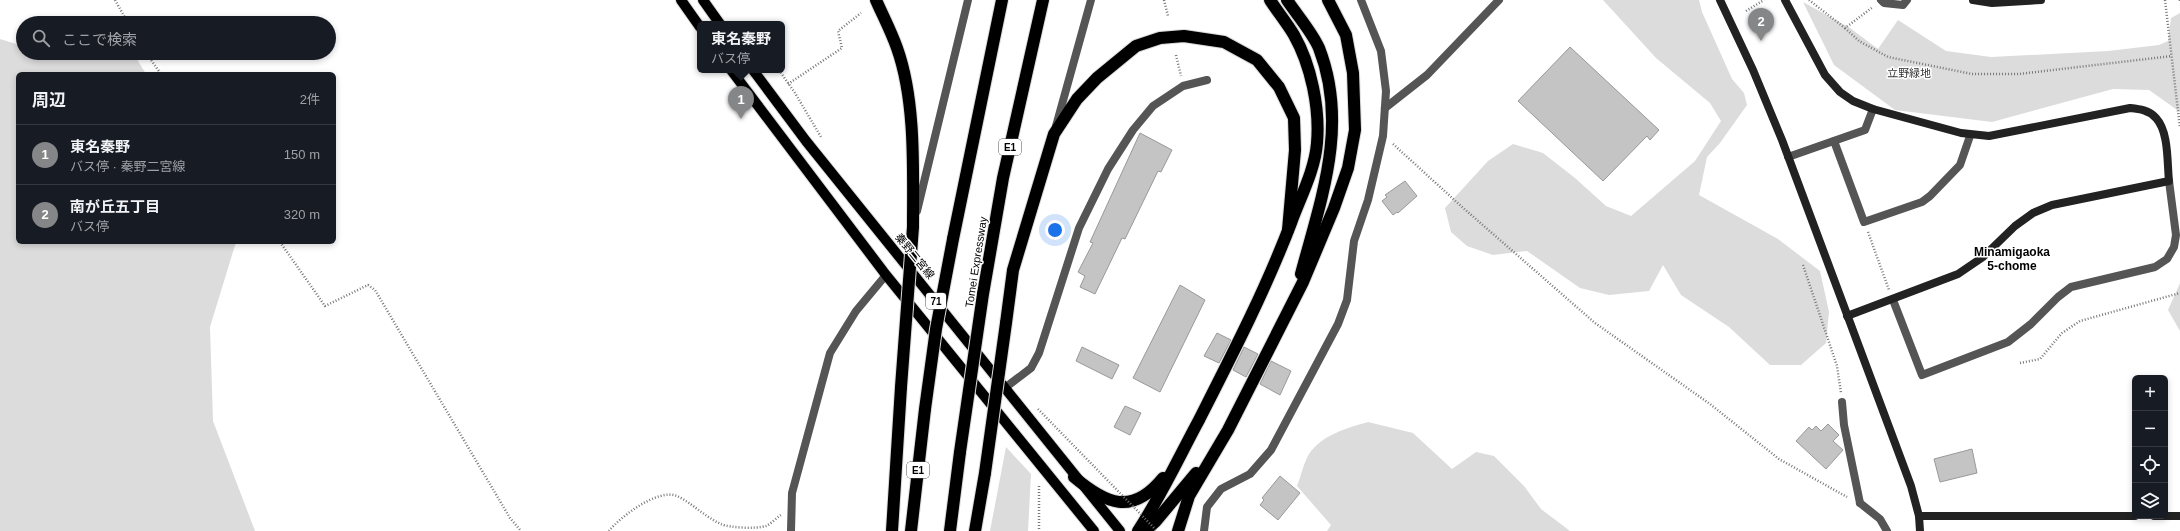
<!DOCTYPE html>
<html lang="ja">
<meta charset="utf-8">
<style>
:root{--surface:#171b24;--page:#20242c;--text:#f1f3f6;--muted:#9ea1a6;--line:#363941;--accent:#858687}
body{margin:0;font-family:Helvetica,"Noto Sans JP",sans-serif;background:var(--page);color:var(--text)}
.controls{position:absolute;right:12px;bottom:12px;display:grid;overflow:hidden;border-radius:6px;box-shadow:0 2px 6px #0003}
.controls button{width:36px;height:36px;display:grid;place-items:center;padding:0;border:0;border-bottom:1px solid var(--line);background:var(--surface);color:var(--text);font:20px sans-serif}
.you{position:absolute;left:1055px;top:230px;width:14px;height:14px;margin:-10px;border:3px solid #fff;border-radius:50%;background:#1a73e8;box-shadow:0 0 0 6px #1a73e833}
.badge{display:grid;place-items:center;width:26px;height:26px;border-radius:50%;background:var(--accent);color:#fff;font-size:13px;font-weight:700}
.pin{position:absolute;translate:-50% -33px;filter:drop-shadow(0 1px 2px #0008)}
.pin::after{content:'';position:absolute;top:21px;width:14px;height:12px;background:inherit;clip-path:polygon(0 0,100% 0,50% 100%)}
.popup{position:absolute;left:697px;top:21px;width:88px;height:52px;box-sizing:border-box;display:grid;place-content:center;border-radius:6px;background:var(--surface);filter:drop-shadow(0 1px 3px #0005);font-size:13px;white-space:nowrap;color:var(--muted)}
.popup b{font-size:15px;color:var(--text)}
.popup::after{content:'';position:absolute;left:50%;top:100%;margin-left:-8px;border:8px solid transparent;border-top-color:var(--surface)}
.list{margin:0;padding:0;list-style:none}
h2{display:flex;justify-content:space-between;align-items:center;height:52px;margin:0;padding:0 16px;font-size:17px}
h2 small{font-size:13px;font-weight:400;color:var(--muted)}
.list li{display:grid;grid-template-columns:26px 1fr auto;gap:12px;align-items:center;box-sizing:border-box;height:60px;padding:0 16px;border-top:1px solid var(--line)}
.list b{display:block;font-size:15px;white-space:nowrap}
.list p{margin:0;font-size:13px;white-space:nowrap;color:var(--muted)}
.list em{font-size:13px;font-style:normal;color:var(--muted)}
.icon{flex:none;width:22px;height:22px;fill:none;stroke:currentColor;stroke-width:2;stroke-linecap:round;stroke-linejoin:round}
.map{position:relative;flex:none;width:2180px;height:531px;overflow:hidden}
.search{position:absolute;background:var(--surface);box-shadow:0 2px 6px #0003;left:16px;top:16px;width:320px;height:44px;display:flex;align-items:center;gap:10px;box-sizing:border-box;padding:0 14px;border-radius:22px;color:var(--muted);font-size:15px}
.panel{position:absolute;background:var(--surface);box-shadow:0 2px 6px #0003;left:16px;top:72px;width:320px;height:172px;border-radius:6px}
.map>svg:first-child{display:block}
.green{fill:#dcdcdc}
.building{fill:#c4c4c4;stroke:#999}
.lines{fill:none;stroke-linecap:round;stroke-linejoin:round}
.primary-casing{stroke:#dbdbdb;stroke-width:12}
.highway-casing{stroke:#dbdbdb;stroke-width:14}
.path{stroke:#777;stroke-width:2.5;stroke-dasharray:1 2;stroke-linecap:butt}
.lane{stroke:#555;stroke-width:8}
.street{stroke:#555;stroke-width:8}
.secondary{stroke:#222;stroke-width:8}
.primary{stroke:#000;stroke-width:10}
.highway{stroke:#000;stroke-width:12}
.highway-bridge-casing{stroke:#dbdbdb;stroke-width:14;stroke-linecap:butt}
.path-bridge{stroke:#777;stroke-width:2.5;stroke-dasharray:1 2;stroke-linecap:butt}
.highway-bridge{stroke:#000;stroke-width:12}
.labels{text-anchor:middle;dominant-baseline:central;stroke-width:3;stroke-linejoin:round;paint-order:stroke}
.shield{fill:#fff;stroke:#4c4c4c;stroke-width:1}
.shield-label{font-size:10px;font-weight:bold;fill:#000}
.park-label{font-size:11px;fill:#333;stroke:#fff}
.street-label{font-size:11px;fill:#000;stroke:#fff}
.neighbourhood-label{font-size:12px;font-weight:bold;fill:#000;stroke:#fff}
</style>
<div class="map">
<svg width="2180" height="531" viewBox="0 0 2180 531">
<rect width="100%" height="100%" fill="#fff"/>
<g class="green">
<path d="M 1603,0 L 1699,0 L 1702,12 L 1732,79 L 1744,93 L 1747,105 L 1720,143 L 1707,157 L 1699,195 L 1778,239 L 1820,271 L 1829,312 L 1826,343 L 1801,365 L 1770,365 L 1729,327 L 1681,295 L 1663,265 L 1649,291 L 1609,295 L 1580,288 L 1527,251 L 1493,255 L 1467,246 L 1451,232 L 1445,208 L 1488,161 L 1513,144 L 1543,153 L 1575,178 L 1606,206 L 1631,216 L 1695,161 L 1721,121 L 1710,103 L 1656,58 Z"/>
<path d="M 1803,2 L 1850,28 L 1878,49 L 1898,20 L 1946,51 L 1991,57 L 2108,51 L 2159,45 L 2168,41 L 2171,18 L 2180,13 L 2180,112 L 2149,90 L 2113,89 L 1992,122 L 1895,110 L 1834,65 Z"/>
<path d="M 0,39 L 23,46 L 23,53 L 49,53 L 70,59 L 89,53 L 133,53 L 146,74 L 18,74 L 18,242 L 236,242 L 210,327 L 213,421 L 255,531 L 0,531 Z"/>
<path d="M 2180,283 L 2180,331 L 2168,310 Z"/>
<path d="M 1368,422 L 1413,433 L 1452,469 L 1476,452 L 1494,456 L 1524,486 L 1541,509 L 1570,531 L 1327,531 L 1331,525 L 1297,486 C 1301,476 1304,462 1309,454 C 1322,435 1347,428 1368,422 Z"/>
<path d="M 1006,447 L 1031,474 L 1028,531 L 990,531 Z"/>
</g>
<g class="building">
<path d="M 1570,47 L 1659,130 L 1650,140 L 1647,136 L 1603,181 L 1518,101 Z"/>
<path d="M 1140,133 L 1172,150 L 1161,172 L 1158,171 L 1125,239 L 1122,238 L 1095,294 L 1080,287 L 1085,276 L 1078,272 L 1093,243 L 1090,242 Z"/>
<path d="M 1405,181 L 1417,196 L 1398,213 L 1397,212 L 1393,215 L 1382,201 L 1387,197 L 1385,195 Z"/>
<path d="M 1180,285 L 1205,300 L 1160,392 L 1133,378 Z"/>
<path d="M 1217,333 L 1231,340 L 1219,363 L 1204,356 Z"/>
<path d="M 1082,347 L 1119,365 L 1112,379 L 1076,361 Z"/>
<path d="M 1244,347 L 1258,354 L 1246,377 L 1233,370 Z"/>
<path d="M 1271,361 L 1291,371 L 1280,395 L 1260,384 Z"/>
<path d="M 1125,406 L 1141,413 L 1130,435 L 1114,427 Z"/>
<path d="M 1828,424 L 1839,435 L 1833,441 L 1843,450 L 1826,469 L 1796,441 L 1809,427 L 1812,430 L 1816,426 L 1821,431 Z"/>
<path d="M 1972,449 L 1977,473 L 1940,482 L 1934,459 Z"/>
<path d="M 1280,476 L 1300,493 L 1278,520 L 1260,505 L 1264,500 L 1262,498 Z"/>
</g>
<g class="lines">
<defs>
<g id="primary">
<path d="M 681,0 L 700,27"/>
<path d="M 703,0 L 720,24"/>
<path d="M 731,70 L 886,275 L 1094,531"/>
<path d="M 753,70 L 806,141 L 1120,531"/>
</g>
<g id="highway">
<path d="M 876,0 C 883,16 891,31 897,48 C 916,101 913,171 913,227"/>
<path d="M 1287,0 C 1297,15 1312,32 1319,48 C 1349,125 1321,199 1301,274"/>
<path d="M 953,239 L 1002,0"/>
<path d="M 983,294 L 1003,178 L 1043,0"/>
<path d="M 1006,323 L 1013,270 L 1054,134 L 1077,99 L 1097,78 L 1136,46 L 1160,38 L 1184,36 L 1224,42 L 1257,60 L 1279,87 L 1294,118 L 1295,150 L 1288,230"/>
<path d="M 1074,477 C 1106,504 1132,516 1163,478"/>
<path d="M 892,531 L 901,387"/>
<path d="M 911,531 L 925,409"/>
<path d="M 950,531 L 960,452"/>
<path d="M 975,531 L 985,473"/>
<path d="M 1138,531 C 1161,496 1179,457 1199,420 C 1232,355 1265,291 1291,223 C 1300,198 1315,170 1317,143 C 1320,108 1311,65 1294,35 C 1287,23 1277,11 1270,0"/>
<path d="M 1145,531 L 1156,521 L 1196,473"/>
<path d="M 1178,531 L 1189,496 L 1228,430 L 1303,282 L 1334,208 L 1348,168 L 1355,130 L 1353,73 L 1346,35 L 1328,0"/>
</g>
</defs>
<use href="#primary" class="primary-casing"/>
<use href="#highway" class="highway-casing"/>
<g class="path">
<path d="M 115,0 L 128,23"/>
<path d="M 1164,0 L 1168,16"/>
<path d="M 1809,0 L 1845,28 L 1873,7"/>
<path d="M 2165,0 L 2180,128"/>
<path d="M 2180,0 L 2180,1"/>
<path d="M 1746,11 L 1764,0"/>
<path d="M 1845,28 L 1859,41 L 1888,57 L 1972,74 L 2019,74 L 2172,56"/>
<path d="M 146,53 L 161,74"/>
<path d="M 1176,55 L 1181,76"/>
<path d="M 779,70 L 795,93 L 821,137"/>
<path d="M 788,84 L 842,48 L 838,31 L 861,13"/>
<path d="M 1393,144 L 1461,206 L 1595,323 L 1710,404 L 1779,459 L 1847,497"/>
<path d="M 1868,232 L 1889,290"/>
<path d="M 280,242 L 325,306 L 368,285 L 375,290 L 510,518 L 521,531"/>
<path d="M 1803,265 L 1837,366 L 1841,393"/>
<path d="M 2020,363 L 2040,359 L 2062,333 L 2080,321 L 2180,293"/>
<path d="M 1039,486 L 1039,531"/>
<path d="M 609,531 C 620,517 658,488 677,496 C 692,503 705,517 721,524 C 730,528 756,529 766,526 C 771,524 776,518 781,515"/>
</g>
<g class="lane">
<path d="M 1056,126 L 1091,0"/>
<path d="M 917,211 L 968,0"/>
<path d="M 1006,387 L 1031,368 L 1039,353 L 1079,228 L 1108,169 L 1133,130 L 1153,106 L 1183,86 L 1207,80"/>
<path d="M 1842,402 L 1844,425 L 1860,503"/>
</g>
<g class="street">
<path d="M 1881,0 L 1884,3 L 1903,5 L 1907,0"/>
<path d="M 1385,108 L 1427,75 L 1499,0"/>
<path d="M 1834,141 L 1864,222 L 1922,202 L 1930,196 L 1960,165 L 1970,136"/>
<path d="M 1788,157 L 1865,130 L 1873,109"/>
<path d="M 1893,300 L 1922,375 L 2008,342 L 2031,324 L 2058,297 L 2071,287 L 2155,267 L 2167,259 L 2174,247 L 2176,235 L 2169,181"/>
<path d="M 1860,503 L 1880,519 L 1887,531"/>
<path d="M 791,531 L 792,493 L 830,353 L 856,311 L 886,275"/>
<path d="M 1204,531 L 1207,507 L 1221,489 L 1250,474 L 1271,450 L 1338,324 L 1347,300 L 1354,241 L 1368,200 L 1383,136 L 1386,91 L 1381,51 L 1361,0"/>
</g>
<g class="secondary">
<path d="M 1720,0 L 1753,70 L 1782,140 L 1911,486 L 1919,516 L 1920,531"/>
<path d="M 1785,0 L 1825,75 L 1840,92 L 1853,101 L 1873,109 L 1961,133 L 1989,136 L 2130,108 C 2139,109 2149,110 2156,118 C 2169,132 2167,162 2169,181 L 2052,205 L 2033,213 L 2015,226 L 1983,257 L 1958,274 L 1847,316"/>
<path d="M 1973,0 L 1992,3 L 2041,0"/>
<path d="M 1919,516 L 2135,516"/>
<path d="M 2154,516 L 2180,516"/>
</g>
<use href="#primary" class="primary"/>
<use href="#highway" class="highway"/>
<defs>
<g id="highway-bridge">
<path d="M 901,387 L 913,227"/>
<path d="M 925,409 L 936,329 L 953,239"/>
<path d="M 960,452 L 983,294"/>
<path d="M 985,473 L 1006,323"/>
</g>
</defs>
<use href="#highway-bridge" class="highway-bridge-casing"/>
<path class="path-bridge" d="M 1038,409 L 1157,531"/>
<use href="#highway-bridge" class="highway-bridge"/>
</g>
<g class="labels">
<g class="shield">
<rect x="999" y="139" width="22" height="16" rx="3"/>
<rect x="926" y="293" width="20" height="16" rx="3"/>
<rect x="907" y="462" width="22" height="16" rx="3"/>
</g>
<g class="shield-label">
<text x="1010" y="147">E1</text>
<text x="936" y="301">71</text>
<text x="918" y="470">E1</text>
</g>
<g class="park-label">
<text x="1909" y="73">立野緑地</text>
</g>
<g class="street-label">
<text transform="translate(915 256) rotate(51)">秦野二宮線</text>
<text transform="translate(976 262) rotate(-81)">Tomei Expressway</text>
</g>
<g class="neighbourhood-label">
<text x="2012" y="252">Minamigaoka<tspan x="2012" dy="14">5-chome</tspan></text>
</g>
</g>
</svg>
<div class="controls">
<button>+</button>
<button>−</button>
<button><svg class="icon" aria-label="locate" viewBox="0 0 24 24"><circle cx="12" cy="12" r="6"/><path d="M12 2v4M12 18v4M2 12h4M18 12h4"/></svg></button>
<button><svg class="icon" aria-label="layers" viewBox="0 0 24 24"><path d="M12 4l9 5-9 5-9-5zM3 14l9 5 9-5"/></svg></button>
</div>
<div class="you"></div>
<div class="pin badge" style="left:741px;top:119px">1</div>
<div class="popup"><b>東名秦野</b>バス停</div>
<div class="pin badge" style="left:1761px;top:41px">2</div>
<div class="search"><svg class="icon" aria-label="search" viewBox="0 0 24 24"><circle cx="10" cy="10" r="6"/><path d="M15 15l6 6"/></svg>ここで検索</div>
<section class="panel">
<h2>周辺<small>2件</small></h2>
<ul class="list">
<li><span class="badge">1</span><div><b>東名秦野</b><p>バス停 · 秦野二宮線</p></div><em>150 m</em></li>
<li><span class="badge">2</span><div><b>南が丘五丁目</b><p>バス停</p></div><em>320 m</em></li>
</ul>
</section>
</div>
